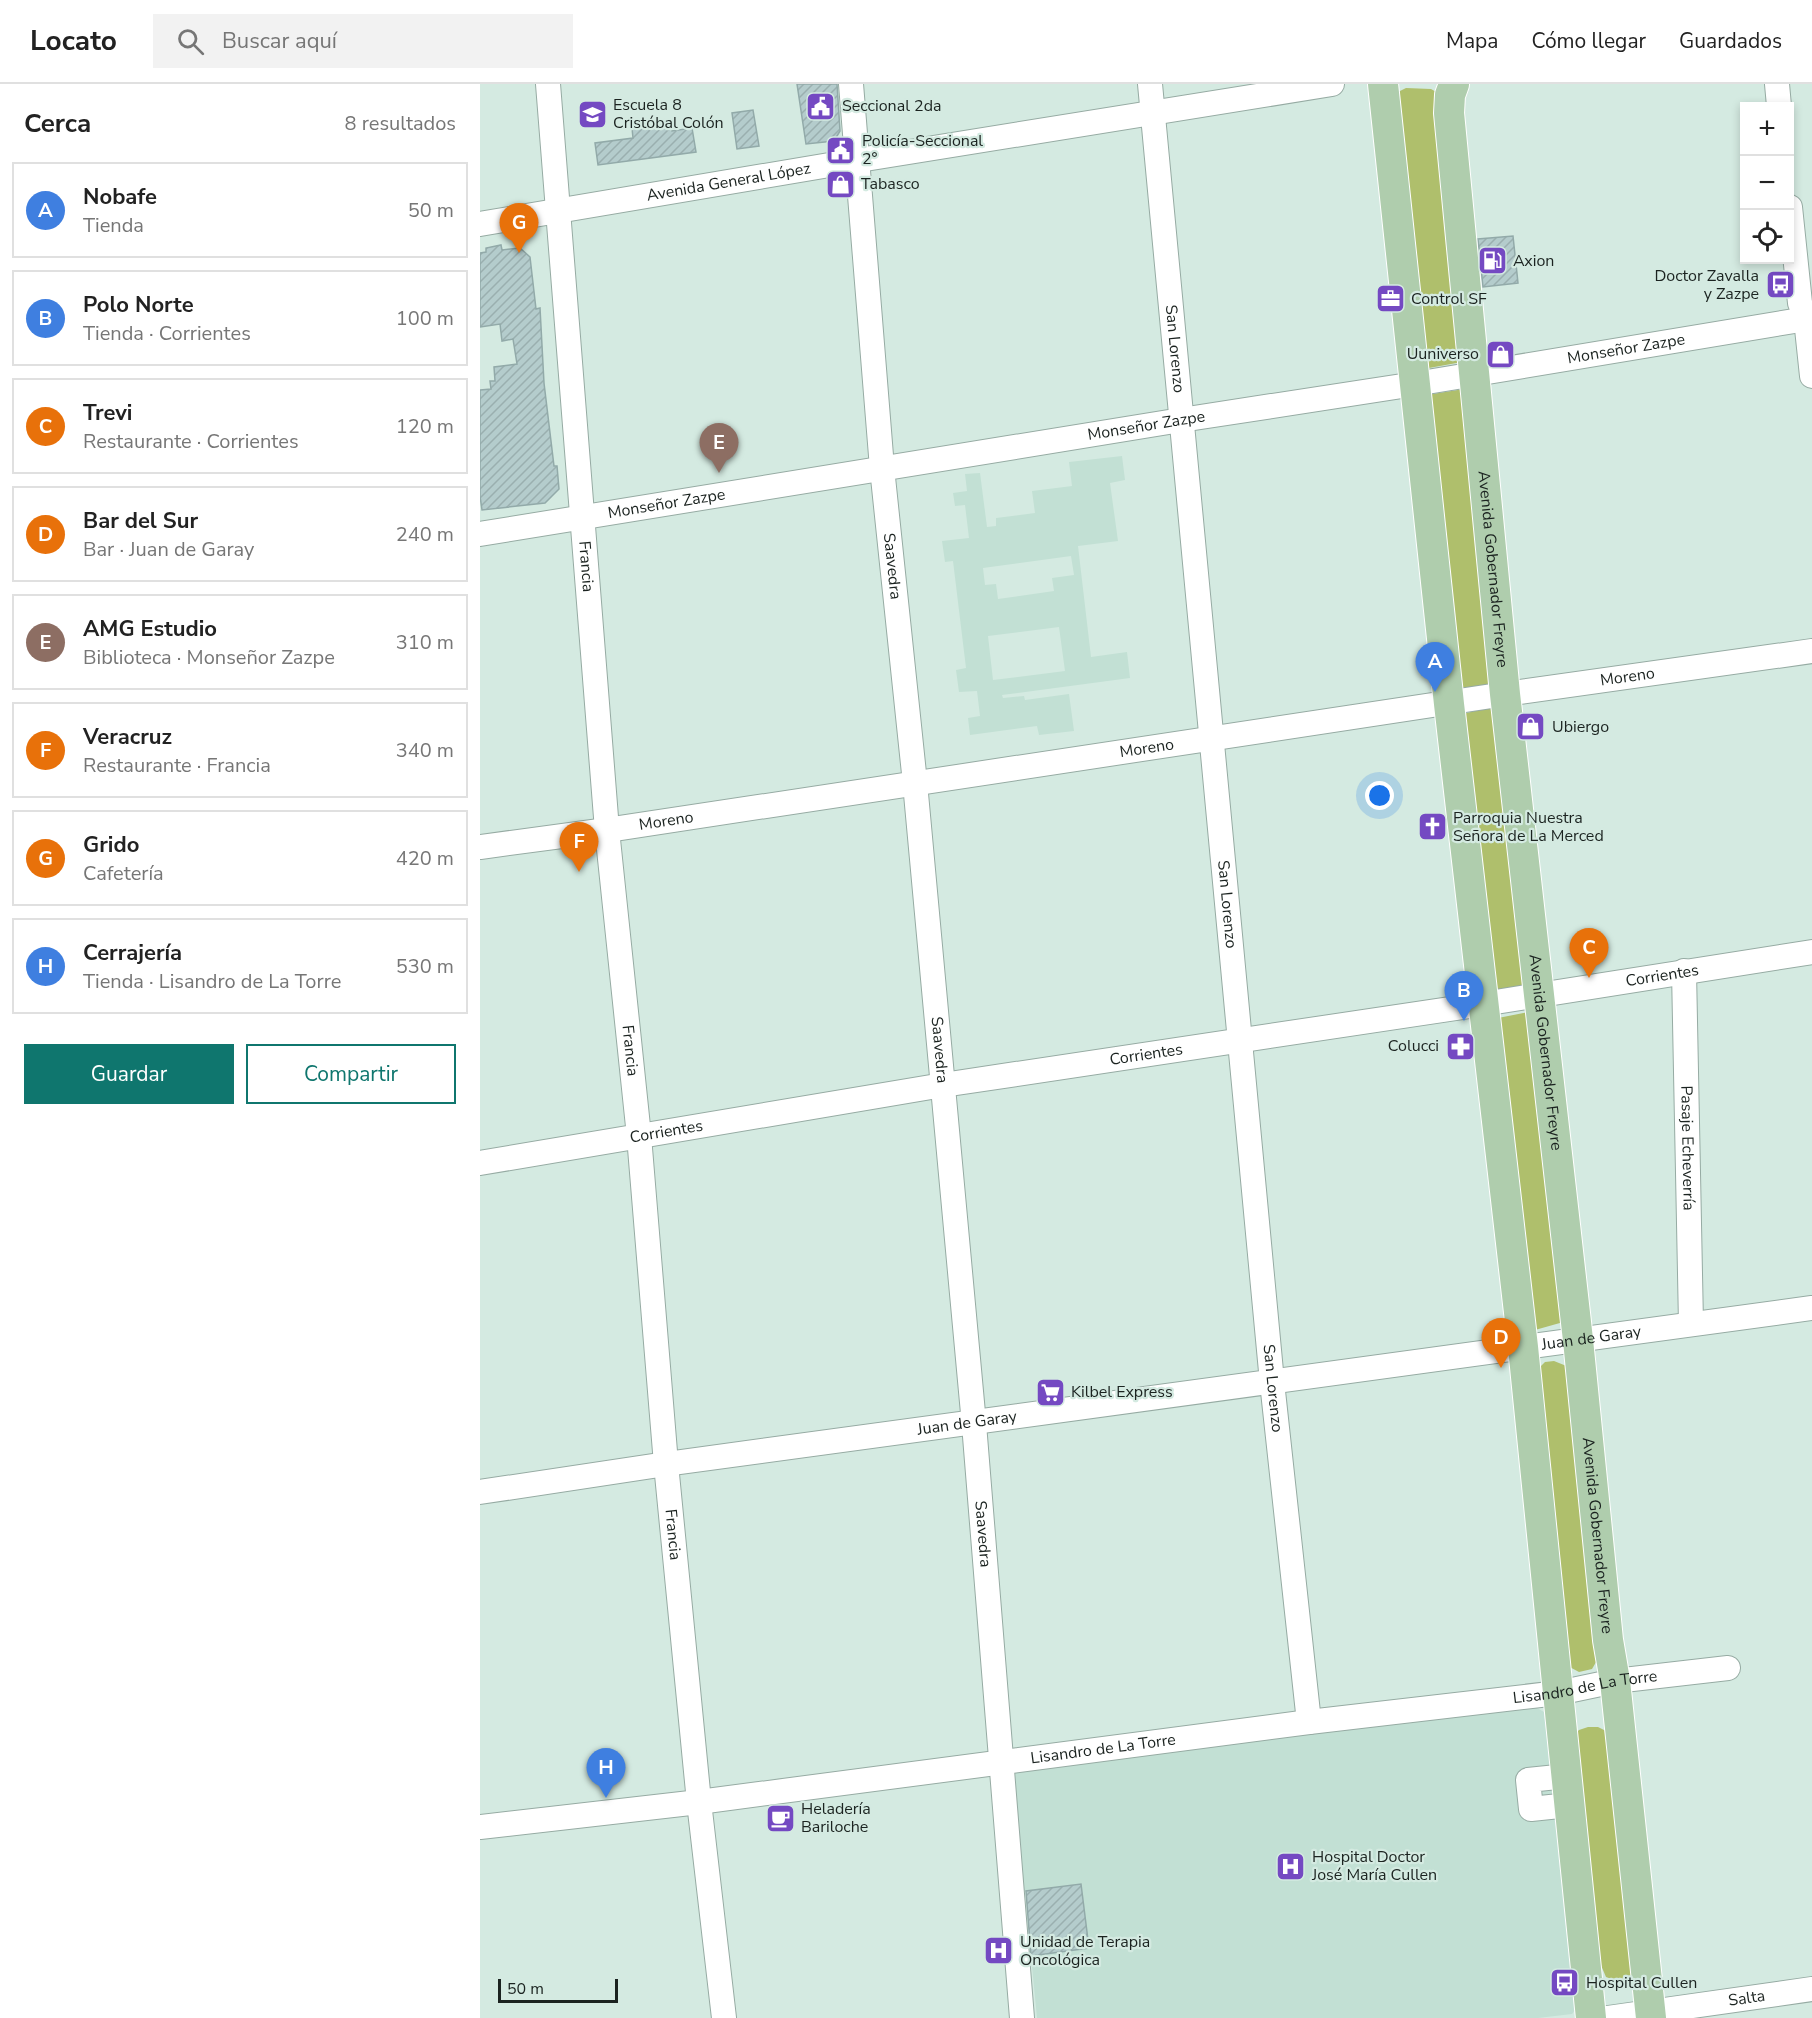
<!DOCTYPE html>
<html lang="es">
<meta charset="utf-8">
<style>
:root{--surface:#fff;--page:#f2f2f2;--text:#222;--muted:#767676;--line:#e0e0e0;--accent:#0f766e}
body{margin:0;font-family:"Nunito Sans",sans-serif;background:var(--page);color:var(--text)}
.controls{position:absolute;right:18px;top:18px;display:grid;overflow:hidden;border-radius:0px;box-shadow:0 3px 9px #0003}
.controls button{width:54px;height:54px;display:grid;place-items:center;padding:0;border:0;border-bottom:2px solid var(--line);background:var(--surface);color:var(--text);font:30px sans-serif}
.scale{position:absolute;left:18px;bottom:15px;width:120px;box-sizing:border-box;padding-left:6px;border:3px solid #1b2320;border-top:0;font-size:16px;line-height:21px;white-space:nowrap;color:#1b2320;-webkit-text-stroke:4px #d4eae1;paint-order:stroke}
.you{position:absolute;left:900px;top:712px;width:21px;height:21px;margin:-15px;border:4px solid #fff;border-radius:50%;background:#1a73e8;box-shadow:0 0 0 9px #1a73e833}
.badge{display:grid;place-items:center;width:39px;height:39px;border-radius:50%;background:var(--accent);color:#fff;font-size:20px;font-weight:700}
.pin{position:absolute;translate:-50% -50px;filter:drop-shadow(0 2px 3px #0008)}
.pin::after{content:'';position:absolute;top:32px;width:21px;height:18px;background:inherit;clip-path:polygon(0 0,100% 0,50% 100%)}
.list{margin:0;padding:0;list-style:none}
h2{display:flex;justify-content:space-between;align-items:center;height:78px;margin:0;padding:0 24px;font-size:26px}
h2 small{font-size:20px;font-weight:400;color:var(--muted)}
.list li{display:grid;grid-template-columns:39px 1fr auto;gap:18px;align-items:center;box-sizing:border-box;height:96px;margin:0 12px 12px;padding:0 12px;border:2px solid var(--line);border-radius:0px}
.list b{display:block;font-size:22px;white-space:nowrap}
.list p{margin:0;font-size:20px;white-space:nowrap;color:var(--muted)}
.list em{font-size:20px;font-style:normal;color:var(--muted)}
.actions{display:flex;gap:12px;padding:18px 24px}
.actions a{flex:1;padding:14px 0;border:2px solid var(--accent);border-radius:0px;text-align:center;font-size:21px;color:var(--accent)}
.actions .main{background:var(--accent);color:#fff}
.icon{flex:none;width:33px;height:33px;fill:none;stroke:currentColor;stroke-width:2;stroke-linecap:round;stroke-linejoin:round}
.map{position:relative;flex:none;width:1332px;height:1934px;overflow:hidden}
header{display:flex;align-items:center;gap:36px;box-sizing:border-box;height:84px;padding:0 30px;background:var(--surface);border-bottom:2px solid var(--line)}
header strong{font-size:28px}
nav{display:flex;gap:33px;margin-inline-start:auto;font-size:21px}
.search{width:420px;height:54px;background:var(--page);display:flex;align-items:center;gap:15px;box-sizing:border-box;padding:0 21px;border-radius:0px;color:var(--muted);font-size:22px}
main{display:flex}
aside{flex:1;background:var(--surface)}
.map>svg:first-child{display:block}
.built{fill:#c2e0d4;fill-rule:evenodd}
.green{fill:#afbf6c}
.building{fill:url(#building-hatch);stroke:#92aaa9;stroke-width:1.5}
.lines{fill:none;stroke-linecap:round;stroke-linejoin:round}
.minor-casing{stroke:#96aba3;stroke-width:26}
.major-casing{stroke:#fff;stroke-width:32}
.minor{stroke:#fff;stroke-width:24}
.major{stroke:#afcdad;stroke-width:30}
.labels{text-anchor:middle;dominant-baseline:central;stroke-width:4.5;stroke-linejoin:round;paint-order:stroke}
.poi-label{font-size:16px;fill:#1b2320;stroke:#d4eae1;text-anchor:start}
.street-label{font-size:16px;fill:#1b2320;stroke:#d4eae1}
</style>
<header>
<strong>Locato</strong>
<div class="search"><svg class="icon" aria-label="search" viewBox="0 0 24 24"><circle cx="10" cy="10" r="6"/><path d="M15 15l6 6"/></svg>Buscar aquí</div>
<nav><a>Mapa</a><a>Cómo llegar</a><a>Guardados</a></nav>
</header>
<main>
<aside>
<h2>Cerca<small>8 resultados</small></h2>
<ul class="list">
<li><span class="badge" style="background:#3f7fe0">A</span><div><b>Nobafe</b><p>Tienda</p></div><em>50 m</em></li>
<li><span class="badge" style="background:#3f7fe0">B</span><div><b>Polo Norte</b><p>Tienda · Corrientes</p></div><em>100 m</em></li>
<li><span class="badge" style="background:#e8710a">C</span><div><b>Trevi</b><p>Restaurante · Corrientes</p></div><em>120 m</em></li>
<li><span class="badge" style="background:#e8710a">D</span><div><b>Bar del Sur</b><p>Bar · Juan de Garay</p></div><em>240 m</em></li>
<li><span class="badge" style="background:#8d6e63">E</span><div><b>AMG Estudio</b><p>Biblioteca · Monseñor Zazpe</p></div><em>310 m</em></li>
<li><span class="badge" style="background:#e8710a">F</span><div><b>Veracruz</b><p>Restaurante · Francia</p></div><em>340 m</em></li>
<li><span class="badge" style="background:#e8710a">G</span><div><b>Grido</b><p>Cafetería</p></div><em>420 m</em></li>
<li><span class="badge" style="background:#3f7fe0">H</span><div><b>Cerrajería</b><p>Tienda · Lisandro de La Torre</p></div><em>530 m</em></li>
</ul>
<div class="actions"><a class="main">Guardar</a><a>Compartir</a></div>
</aside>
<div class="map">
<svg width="1332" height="1934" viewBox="0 0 1332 1934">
<defs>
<pattern id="building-hatch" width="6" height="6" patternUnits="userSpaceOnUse" patternTransform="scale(1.5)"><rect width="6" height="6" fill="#b4cccc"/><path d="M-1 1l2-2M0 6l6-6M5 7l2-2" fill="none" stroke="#9aafaf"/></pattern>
</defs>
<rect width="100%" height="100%" fill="#d4eae1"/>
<g class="built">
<path d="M 642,372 L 645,396 L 630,399 L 638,457 L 598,462 L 611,573 L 647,568 L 650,594 L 522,611 L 523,614 L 544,612 L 545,616 L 589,610 L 594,647 L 559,651 L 557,642 L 490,651 L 488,634 L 500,632 L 497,607 L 479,608 L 476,586 L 486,584 L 473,477 L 465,478 L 462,457 L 489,454 L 485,421 L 475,422 L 473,409 L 487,407 L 485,390 L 500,389 L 507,443 L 516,442 L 516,434 L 555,429 L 552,407 L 592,402 L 589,378 ZM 591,472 L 594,491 L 572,494 L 574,507 L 518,515 L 516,500 L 505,501 L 503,484 ZM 579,543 L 585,587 L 513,596 L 508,552 Z"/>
<path d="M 1052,1621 L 1064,1628 L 1099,1921 L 1092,1930 L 1058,1934 L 557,1934 L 551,1872 L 609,1864 L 601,1800 L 543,1808 L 531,1694 L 541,1683 Z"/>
</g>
<g class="green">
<path d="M 926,4 L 951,5 L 958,9 L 982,278 L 949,284 L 915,17 L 918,8 Z"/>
<path d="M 984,305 L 1012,600 L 980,605 L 946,311 Z"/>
<path d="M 1014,622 L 1047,902 L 1011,906 L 983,630 Z"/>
<path d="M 1049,928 L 1087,1237 L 1055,1246 L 1018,934 Z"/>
<path d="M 1074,1277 L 1089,1283 L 1119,1573 L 1112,1585 L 1099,1588 L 1084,1580 L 1054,1289 L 1065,1278 Z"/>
<path d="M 1108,1643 L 1118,1643 L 1126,1647 L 1157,1886 C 1148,1898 1141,1899 1126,1893 L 1120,1879 L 1094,1651 L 1099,1646 Z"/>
</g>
<g class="building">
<path d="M 317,0 L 357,0 L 360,47 L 354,57 L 326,60 Z"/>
<path d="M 273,26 L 279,62 L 257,65 L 252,29 Z"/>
<path d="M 191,39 L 192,47 L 212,44 L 216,68 L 118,81 L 115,59 L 153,54 L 152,44 Z"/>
<path d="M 1033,152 L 1038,199 L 1003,203 L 998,155 Z"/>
<path d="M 21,161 L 22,166 L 40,164 L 50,173 L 56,225 L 60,224 L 64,299 L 74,382 L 77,382 L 79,405 L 65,419 L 2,426 L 0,412 L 0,306 L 11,305 L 10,297 L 15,297 L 14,283 L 37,280 L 33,255 L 22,257 L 20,240 L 0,243 L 0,169 L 6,168 L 6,164 Z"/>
<path d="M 601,1800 L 609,1864 L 551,1872 L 546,1807 Z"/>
</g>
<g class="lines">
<defs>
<g id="minor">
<path id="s1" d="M 68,0 L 127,746 L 159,1052 L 186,1380 L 219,1718 L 244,1934"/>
<path id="s2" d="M 371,0 L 402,384 L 435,699 L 494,1340 L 542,1934"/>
<path id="s3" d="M 670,0 L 792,1298 L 829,1638"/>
<path d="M 1297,0 L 1299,22"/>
<path d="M 1310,123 L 1320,219 L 1326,235 L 1332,292"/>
<path id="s4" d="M 0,140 L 379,76 L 852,0"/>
<path id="s5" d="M 0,450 L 701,336 L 935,300 L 1332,234"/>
<path id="s6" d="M 0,763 L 127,746 L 1025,610 L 1332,567"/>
<path id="s7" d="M 1204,887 L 1211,1240"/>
<path id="s8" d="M 0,1079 L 463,1001 L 1003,920 L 1332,868"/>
<path id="s9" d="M 0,1408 L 186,1380 L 1332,1224"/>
<path d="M 1087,1692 L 1048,1696 L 1051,1725 L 1089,1721"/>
<path id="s10" d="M 0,1743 L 219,1718 L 829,1638 L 1078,1609 L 1135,1597 L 1248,1584"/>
<path id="s11" d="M 1128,1934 L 1332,1905"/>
</g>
<g id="major">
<path d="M 903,0 L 969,620 L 1043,1263 L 1111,1934"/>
<path id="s12" d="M 974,0 L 970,11 L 969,29 L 1025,610 L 1098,1256 L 1128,1556 L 1135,1597 L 1171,1934"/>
</g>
</defs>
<use href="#minor" class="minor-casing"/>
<use href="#major" class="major-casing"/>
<use href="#minor" class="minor"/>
<use href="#major" class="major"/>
</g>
<defs>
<symbol id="civic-square" viewBox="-11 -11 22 22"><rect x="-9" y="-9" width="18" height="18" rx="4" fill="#7449c2" stroke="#d4eae1"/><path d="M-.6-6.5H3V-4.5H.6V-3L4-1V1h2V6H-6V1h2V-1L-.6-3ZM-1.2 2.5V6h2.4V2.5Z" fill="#fff"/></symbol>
<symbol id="school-square" viewBox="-11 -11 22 22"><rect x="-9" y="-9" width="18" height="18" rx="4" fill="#7449c2" stroke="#d4eae1"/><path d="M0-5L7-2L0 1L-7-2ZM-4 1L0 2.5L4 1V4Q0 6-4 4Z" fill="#fff"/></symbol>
<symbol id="shop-square" viewBox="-11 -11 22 22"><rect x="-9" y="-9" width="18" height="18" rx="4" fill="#7449c2" stroke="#d4eae1"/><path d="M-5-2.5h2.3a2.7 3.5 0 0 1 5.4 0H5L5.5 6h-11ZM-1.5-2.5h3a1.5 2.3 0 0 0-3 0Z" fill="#fff"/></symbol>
<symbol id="fuel-square" viewBox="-11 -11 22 22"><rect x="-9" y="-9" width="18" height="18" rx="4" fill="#7449c2" stroke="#d4eae1"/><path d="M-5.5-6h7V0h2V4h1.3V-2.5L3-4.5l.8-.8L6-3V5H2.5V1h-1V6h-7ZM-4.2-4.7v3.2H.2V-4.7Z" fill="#fff"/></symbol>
<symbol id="bus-square" viewBox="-11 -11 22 22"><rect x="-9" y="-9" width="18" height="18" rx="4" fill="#7449c2" stroke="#d4eae1"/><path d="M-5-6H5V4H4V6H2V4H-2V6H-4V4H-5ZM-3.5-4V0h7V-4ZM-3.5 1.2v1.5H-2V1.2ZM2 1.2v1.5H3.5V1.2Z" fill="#fff"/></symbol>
<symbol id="office-square" viewBox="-11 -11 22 22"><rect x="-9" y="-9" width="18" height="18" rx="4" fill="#7449c2" stroke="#d4eae1"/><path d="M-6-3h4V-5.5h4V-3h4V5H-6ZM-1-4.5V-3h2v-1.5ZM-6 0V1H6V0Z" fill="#fff"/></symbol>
<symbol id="church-square" viewBox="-11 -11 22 22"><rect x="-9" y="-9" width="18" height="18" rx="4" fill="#7449c2" stroke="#d4eae1"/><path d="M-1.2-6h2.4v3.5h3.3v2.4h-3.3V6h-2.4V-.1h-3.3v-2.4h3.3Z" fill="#fff"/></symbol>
<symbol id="pharmacy-square" viewBox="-11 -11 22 22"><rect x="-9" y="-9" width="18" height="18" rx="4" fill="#7449c2" stroke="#d4eae1"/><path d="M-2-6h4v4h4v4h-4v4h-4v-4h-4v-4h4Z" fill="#fff"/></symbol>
<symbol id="supermarket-square" viewBox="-11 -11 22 22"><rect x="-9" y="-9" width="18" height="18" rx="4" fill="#7449c2" stroke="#d4eae1"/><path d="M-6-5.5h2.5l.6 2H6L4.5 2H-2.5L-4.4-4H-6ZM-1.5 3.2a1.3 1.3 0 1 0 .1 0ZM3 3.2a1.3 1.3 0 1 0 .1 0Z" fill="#fff"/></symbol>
<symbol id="cafe-square" viewBox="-11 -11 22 22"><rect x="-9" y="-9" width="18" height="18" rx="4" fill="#7449c2" stroke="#d4eae1"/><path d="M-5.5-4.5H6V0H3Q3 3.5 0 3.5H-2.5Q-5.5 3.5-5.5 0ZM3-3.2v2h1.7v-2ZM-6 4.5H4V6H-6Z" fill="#fff"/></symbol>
<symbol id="hospital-square" viewBox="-11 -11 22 22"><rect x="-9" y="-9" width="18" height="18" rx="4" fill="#7449c2" stroke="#d4eae1"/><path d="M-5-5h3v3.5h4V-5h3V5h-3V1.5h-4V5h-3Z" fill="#fff"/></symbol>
</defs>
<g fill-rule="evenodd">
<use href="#civic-square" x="324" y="6" width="33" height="33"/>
<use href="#school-square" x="96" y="14" width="33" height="33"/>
<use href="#civic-square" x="344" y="50" width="33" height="33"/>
<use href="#shop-square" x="344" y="84" width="33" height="33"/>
<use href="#fuel-square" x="996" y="160" width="33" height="33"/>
<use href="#bus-square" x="1284" y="184" width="33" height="33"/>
<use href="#office-square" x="894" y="198" width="33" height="33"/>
<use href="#shop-square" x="1004" y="254" width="33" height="33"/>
<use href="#shop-square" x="1034" y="626" width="33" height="33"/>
<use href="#church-square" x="936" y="726" width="33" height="33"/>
<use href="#pharmacy-square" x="964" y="946" width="33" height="33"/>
<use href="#supermarket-square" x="554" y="1292" width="33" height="33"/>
<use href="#cafe-square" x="284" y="1718" width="33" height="33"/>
<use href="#hospital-square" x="794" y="1766" width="33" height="33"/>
<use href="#hospital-square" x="502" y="1850" width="33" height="33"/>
<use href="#bus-square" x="1068" y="1882" width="33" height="33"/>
</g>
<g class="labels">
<g class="poi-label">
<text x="133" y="21">Escuela 8<tspan x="133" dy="18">Cristóbal Colón</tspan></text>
<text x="362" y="22">Seccional 2da</text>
<text x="382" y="57">Policía-Seccional<tspan x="382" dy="18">2°</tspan></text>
<text x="381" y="100">Tabasco</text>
<text x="1033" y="177">Axion</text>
<text x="1279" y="192" text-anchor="end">Doctor Zavalla<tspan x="1279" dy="18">y Zazpe</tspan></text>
<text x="931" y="215">Control SF</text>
<text x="999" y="270" text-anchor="end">Uuniverso</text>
<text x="1072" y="643">Ubiergo</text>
<text x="973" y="734">Parroquia Nuestra<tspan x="973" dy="18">Señora de La Merced</tspan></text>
<text x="959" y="962" text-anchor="end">Colucci</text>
<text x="591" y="1308">Kilbel Express</text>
<text x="321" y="1725">Heladería<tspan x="321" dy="18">Bariloche</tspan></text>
<text x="832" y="1773">Hospital Doctor<tspan x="832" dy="18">José María Cullen</tspan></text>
<text x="540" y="1858">Unidad de Terapia<tspan x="540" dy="18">Oncológica</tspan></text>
<text x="1106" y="1899">Hospital Cullen</text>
</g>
<g class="street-label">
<text stroke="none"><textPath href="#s4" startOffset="252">Avenida General López</textPath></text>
<text stroke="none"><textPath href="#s3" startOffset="266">San Lorenzo</textPath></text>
<text stroke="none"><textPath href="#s5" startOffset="1161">Monseñor Zazpe</textPath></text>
<text stroke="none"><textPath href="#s5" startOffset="675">Monseñor Zazpe</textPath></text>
<text stroke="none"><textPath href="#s5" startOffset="189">Monseñor Zazpe</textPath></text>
<text stroke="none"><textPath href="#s2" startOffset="484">Saavedra</textPath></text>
<text stroke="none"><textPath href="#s1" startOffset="484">Francia</textPath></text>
<text stroke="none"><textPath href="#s12" startOffset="488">Avenida Gobernador Freyre</textPath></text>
<text stroke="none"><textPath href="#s6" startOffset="1160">Moreno</textPath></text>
<text stroke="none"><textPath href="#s6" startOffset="674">Moreno</textPath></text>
<text stroke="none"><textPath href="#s6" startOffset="188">Moreno</textPath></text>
<text stroke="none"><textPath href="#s3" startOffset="824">San Lorenzo</textPath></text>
<text stroke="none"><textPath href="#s8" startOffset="1197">Corrientes</textPath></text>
<text stroke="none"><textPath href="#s2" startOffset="970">Saavedra</textPath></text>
<text stroke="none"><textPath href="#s12" startOffset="974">Avenida Gobernador Freyre</textPath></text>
<text stroke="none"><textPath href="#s1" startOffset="970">Francia</textPath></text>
<text stroke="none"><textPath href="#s8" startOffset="675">Corrientes</textPath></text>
<text stroke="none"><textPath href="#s8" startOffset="189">Corrientes</textPath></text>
<text stroke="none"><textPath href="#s7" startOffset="177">Pasaje Echeverría</textPath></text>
<text stroke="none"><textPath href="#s9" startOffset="1122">Juan de Garay</textPath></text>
<text stroke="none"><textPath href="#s3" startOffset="1310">San Lorenzo</textPath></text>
<text stroke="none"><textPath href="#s9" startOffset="492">Juan de Garay</textPath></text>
<text stroke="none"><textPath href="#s12" startOffset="1460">Avenida Gobernador Freyre</textPath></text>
<text stroke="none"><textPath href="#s2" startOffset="1456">Saavedra</textPath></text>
<text stroke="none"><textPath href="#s1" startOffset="1456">Francia</textPath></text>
<text stroke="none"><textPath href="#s10" startOffset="1114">Lisandro de La Torre</textPath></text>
<text stroke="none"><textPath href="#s10" startOffset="628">Lisandro de La Torre</textPath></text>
<text stroke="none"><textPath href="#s11" startOffset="140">Salta</textPath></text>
</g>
</g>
</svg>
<div class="controls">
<button>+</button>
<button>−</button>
<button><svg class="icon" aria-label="locate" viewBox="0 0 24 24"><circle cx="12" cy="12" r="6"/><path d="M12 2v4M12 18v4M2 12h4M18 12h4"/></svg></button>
</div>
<div class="scale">50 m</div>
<div class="you"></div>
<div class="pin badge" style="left:955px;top:608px;background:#3f7fe0">A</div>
<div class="pin badge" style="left:984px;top:937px;background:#3f7fe0">B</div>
<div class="pin badge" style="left:1109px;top:894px;background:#e8710a">C</div>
<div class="pin badge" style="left:1021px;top:1284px;background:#e8710a">D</div>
<div class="pin badge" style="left:239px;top:389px;background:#8d6e63">E</div>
<div class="pin badge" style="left:99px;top:788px;background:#e8710a">F</div>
<div class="pin badge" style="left:39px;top:169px;background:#e8710a">G</div>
<div class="pin badge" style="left:126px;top:1714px;background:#3f7fe0">H</div>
</div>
</main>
